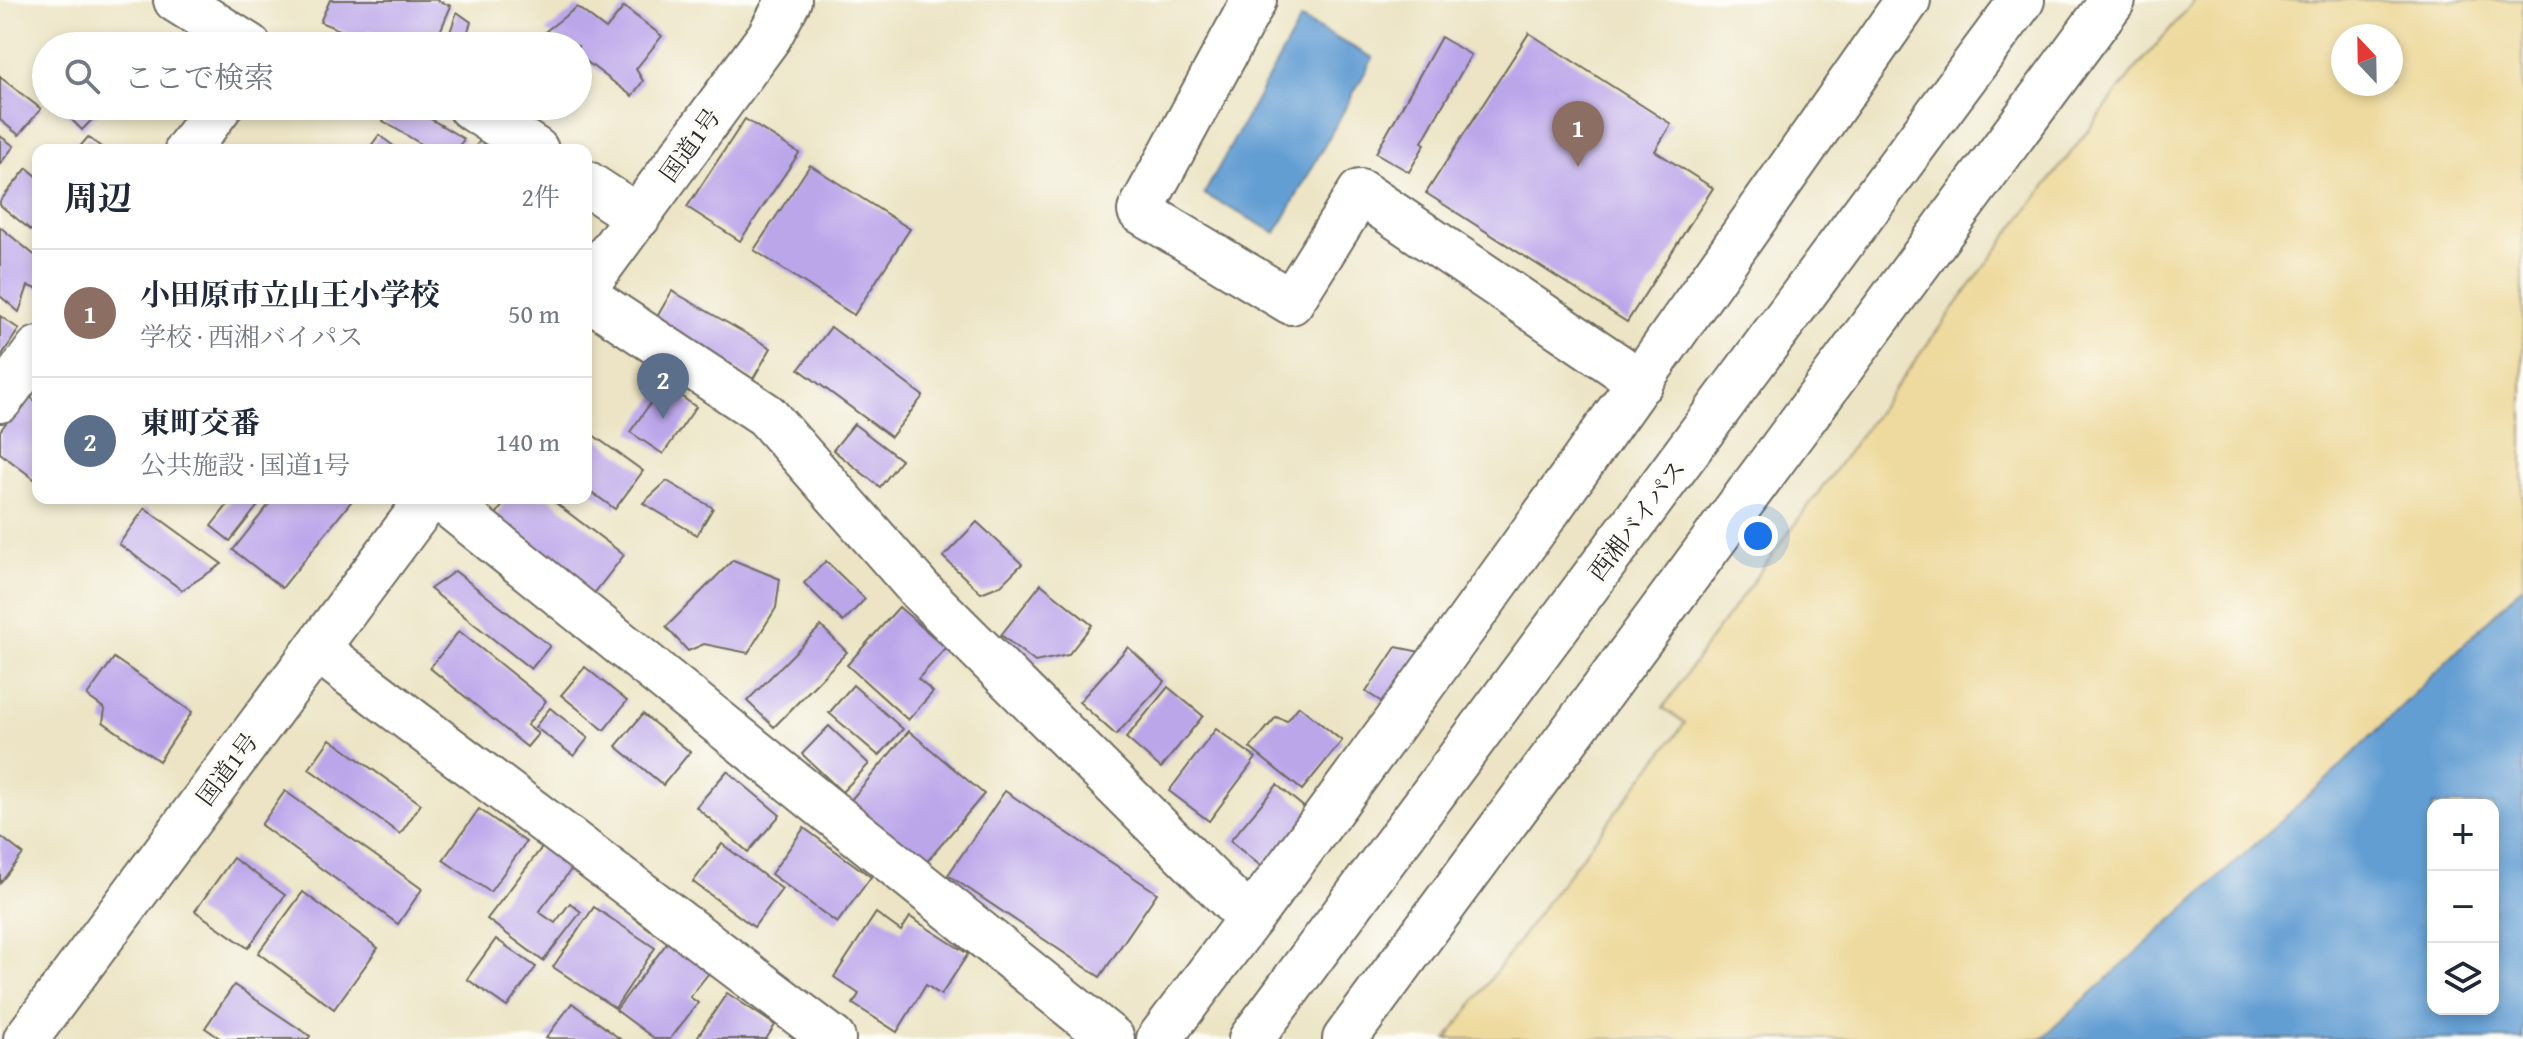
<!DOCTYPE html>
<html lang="ja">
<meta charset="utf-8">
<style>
:root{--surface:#fff;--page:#f2f2f3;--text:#1f2937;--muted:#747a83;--line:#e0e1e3;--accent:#b5179e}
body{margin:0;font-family:"Gentium Book Plus","Noto Serif JP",serif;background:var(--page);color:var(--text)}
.controls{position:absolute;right:24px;bottom:24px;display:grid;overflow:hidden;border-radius:16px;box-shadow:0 4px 12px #0003}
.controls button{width:72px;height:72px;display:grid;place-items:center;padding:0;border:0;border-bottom:2px solid var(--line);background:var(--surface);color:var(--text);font:40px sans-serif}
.compass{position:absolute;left:2331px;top:24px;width:72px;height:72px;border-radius:50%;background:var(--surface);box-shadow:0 4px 12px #0003;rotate:338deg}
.you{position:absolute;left:1758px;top:536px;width:28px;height:28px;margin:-20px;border:6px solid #fff;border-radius:50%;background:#1a73e8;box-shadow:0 0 0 12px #1a73e833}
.badge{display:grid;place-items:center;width:52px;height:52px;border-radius:50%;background:var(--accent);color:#fff;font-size:26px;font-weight:700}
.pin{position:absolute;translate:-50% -66px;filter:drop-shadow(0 2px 4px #0008)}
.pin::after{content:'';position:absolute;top:42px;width:28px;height:24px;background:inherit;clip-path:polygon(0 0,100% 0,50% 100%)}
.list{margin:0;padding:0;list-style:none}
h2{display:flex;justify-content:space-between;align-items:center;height:104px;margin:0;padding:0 32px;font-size:34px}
h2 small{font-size:26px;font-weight:400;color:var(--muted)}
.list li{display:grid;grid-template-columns:52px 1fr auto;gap:24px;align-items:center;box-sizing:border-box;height:128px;padding:0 32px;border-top:2px solid var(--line)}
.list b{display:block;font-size:30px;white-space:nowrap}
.list p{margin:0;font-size:26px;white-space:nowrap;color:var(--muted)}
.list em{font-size:26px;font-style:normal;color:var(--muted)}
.icon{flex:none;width:44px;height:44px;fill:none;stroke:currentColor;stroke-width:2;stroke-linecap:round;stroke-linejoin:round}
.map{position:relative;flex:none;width:2523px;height:1039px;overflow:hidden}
.search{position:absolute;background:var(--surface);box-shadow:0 4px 12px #0003;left:32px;top:32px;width:560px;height:88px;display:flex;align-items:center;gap:20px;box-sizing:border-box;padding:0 28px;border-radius:44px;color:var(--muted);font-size:30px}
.panel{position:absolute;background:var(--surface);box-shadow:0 4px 12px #0003;left:32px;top:144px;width:560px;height:360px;border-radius:16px}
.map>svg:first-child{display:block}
.sand{fill:#eeda9e;stroke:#8c8264;stroke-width:2;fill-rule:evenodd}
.water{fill:#649ed3;stroke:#48647f;stroke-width:2;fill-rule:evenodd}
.building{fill:#bba6ea}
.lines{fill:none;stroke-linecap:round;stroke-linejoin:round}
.minor-casing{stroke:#6f6c61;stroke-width:48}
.highway-casing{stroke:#6f6c61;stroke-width:48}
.minor{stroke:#fff;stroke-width:44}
.highway{stroke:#fff;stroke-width:44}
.labels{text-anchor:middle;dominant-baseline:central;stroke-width:6;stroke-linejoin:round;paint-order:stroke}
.street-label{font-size:24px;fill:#2b2b2b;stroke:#fdfcf7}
</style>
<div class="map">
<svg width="2523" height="1039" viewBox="0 0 2523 1039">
<rect width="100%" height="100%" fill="#fdfcf7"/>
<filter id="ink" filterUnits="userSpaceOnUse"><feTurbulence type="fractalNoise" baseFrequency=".0125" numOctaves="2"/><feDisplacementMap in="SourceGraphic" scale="16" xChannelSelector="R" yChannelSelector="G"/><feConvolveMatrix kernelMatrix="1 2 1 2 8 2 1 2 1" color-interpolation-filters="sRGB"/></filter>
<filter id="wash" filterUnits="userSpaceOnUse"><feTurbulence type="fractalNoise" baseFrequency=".006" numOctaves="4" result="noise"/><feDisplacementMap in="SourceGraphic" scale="32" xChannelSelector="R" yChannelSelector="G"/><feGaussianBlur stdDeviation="1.8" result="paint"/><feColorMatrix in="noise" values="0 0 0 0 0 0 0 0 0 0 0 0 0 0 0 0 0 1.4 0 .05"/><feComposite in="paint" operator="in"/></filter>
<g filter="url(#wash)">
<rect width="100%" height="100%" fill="#ece4c4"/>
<path class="sand" d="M 2195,0 L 2523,0 L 2523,586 L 2337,770 L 2041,1039 L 1447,1039 L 1549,899 L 1685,723 L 1663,708 L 1709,641 L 2004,240 L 2133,72 ZM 2343,36 L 2391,36 L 2391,84 L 2343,84 Z"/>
<g class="water">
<path d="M 1301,19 L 1373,58 L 1276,233 L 1204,194 Z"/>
<path d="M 2523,586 L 2523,1039 L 2041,1039 L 2337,770 ZM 2433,805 L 2493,805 L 2493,1009 L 2433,1009 Z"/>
</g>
<g id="blocks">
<g class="building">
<path d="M 330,0 L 437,0 L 451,6 L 434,46 L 407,46 L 369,30 L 364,40 L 320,22 Z"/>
<path d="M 577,7 L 606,29 L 624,7 L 662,36 L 636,69 L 643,81 L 632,96 L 578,55 L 578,46 L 567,46 L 546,31 Z"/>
<path d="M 457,12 L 471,22 L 464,43 L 448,38 Z"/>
<path d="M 1529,33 L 1671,124 L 1655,151 L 1713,188 L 1627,322 L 1426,193 Z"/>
<path d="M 105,35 L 117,46 L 94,46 Z"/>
<path d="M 1441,37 L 1471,55 L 1422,142 L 1425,144 L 1409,172 L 1376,153 Z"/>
<path d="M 0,77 L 41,109 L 19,135 L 0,120 Z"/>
<path d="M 58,106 L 105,106 L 82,130 Z"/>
<path d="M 393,106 L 409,106 L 464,139 L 456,150 L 431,150 L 383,121 Z"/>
<path d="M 505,106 L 551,106 L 533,128 Z"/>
<path d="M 745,119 L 799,153 L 740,241 L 687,207 Z"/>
<path d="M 379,135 L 399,150 L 368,150 Z"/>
<path d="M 0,136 L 14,146 L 0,164 Z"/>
<path d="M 88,137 L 105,150 L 77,150 Z"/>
<path d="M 482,138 L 499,150 L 473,150 Z"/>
<path d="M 810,165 L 910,229 L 854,315 L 754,250 Z"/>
<path d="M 27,168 L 38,177 L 38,236 L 0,205 L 0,201 Z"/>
<path d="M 0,227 L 38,258 L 38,289 L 28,286 L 19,312 L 0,296 Z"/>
<path d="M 672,291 L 771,348 L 753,379 L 654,322 Z"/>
<path d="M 0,316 L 19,329 L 0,358 Z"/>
<path d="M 831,327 L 923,396 L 891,437 L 799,369 Z"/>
<path d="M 664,384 L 696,407 L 663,454 L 630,432 Z"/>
<path d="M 27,395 L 38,403 L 38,482 L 0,453 L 0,431 Z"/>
<path d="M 854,424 L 901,460 L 880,487 L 833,450 Z"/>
<path d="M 586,430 L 643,471 L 615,509 L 586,488 Z"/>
<path d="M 667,481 L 713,508 L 697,535 L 643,503 Z"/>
<path d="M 233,498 L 264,498 L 230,541 L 211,526 Z"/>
<path d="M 274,498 L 354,498 L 282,588 L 233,550 Z"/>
<path d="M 508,498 L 549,498 L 624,555 L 589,600 L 489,524 Z"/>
<path d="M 145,508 L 222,564 L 182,590 L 119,544 Z"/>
<path d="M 977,522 L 1022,564 L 1001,585 L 981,593 L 943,557 Z"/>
<path d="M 733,560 L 780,579 L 776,608 L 748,653 L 704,644 L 688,651 L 666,627 Z"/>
<path d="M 826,561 L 865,599 L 843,622 L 804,583 Z"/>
<path d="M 455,571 L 550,646 L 531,669 L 430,589 Z"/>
<path d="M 1041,584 L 1092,625 L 1068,655 L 1035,662 L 1001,635 Z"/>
<path d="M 899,607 L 946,648 L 918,679 L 933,692 L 908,720 L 847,665 Z"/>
<path d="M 821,626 L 847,652 L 774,727 L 747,701 Z"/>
<path d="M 459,631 L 546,701 L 527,725 L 538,734 L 527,747 L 430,668 Z"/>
<path d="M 1128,647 L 1165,681 L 1116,735 L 1079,702 Z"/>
<path d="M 1396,647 L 1430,654 L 1393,709 L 1366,692 Z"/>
<path d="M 114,658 L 192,712 L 159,761 L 103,722 L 105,709 L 87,696 Z"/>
<path d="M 585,667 L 627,701 L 604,730 L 561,695 Z"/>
<path d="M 853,685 L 903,729 L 879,756 L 829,713 Z"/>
<path d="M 1168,687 L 1203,716 L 1161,768 L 1126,738 Z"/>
<path d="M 1299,706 L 1342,741 L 1302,790 L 1250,748 L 1276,717 L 1287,721 Z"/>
<path d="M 550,708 L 588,738 L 574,756 L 535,727 Z"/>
<path d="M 643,714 L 690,752 L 663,785 L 616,746 Z"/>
<path d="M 829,726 L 869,764 L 842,792 L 802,754 Z"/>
<path d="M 1216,729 L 1256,758 L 1209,821 L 1169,791 Z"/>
<path d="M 909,731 L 984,794 L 925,864 L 850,801 Z"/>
<path d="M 330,739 L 421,804 L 400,834 L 309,769 Z"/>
<path d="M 727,771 L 780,815 L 748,852 L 696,807 Z"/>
<path d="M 1277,785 L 1318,819 L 1272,875 L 1230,841 Z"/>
<path d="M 285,791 L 422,889 L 398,924 L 261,825 Z"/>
<path d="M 1005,791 L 1157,893 L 1100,977 L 948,875 Z"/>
<path d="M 479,809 L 526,842 L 490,892 L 443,860 Z"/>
<path d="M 804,828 L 871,877 L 837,923 L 771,874 Z"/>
<path d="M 0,836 L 23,854 L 0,883 Z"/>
<path d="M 550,837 L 579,859 L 539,912 L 555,923 L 570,903 L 581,912 L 543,961 L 487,919 Z"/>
<path d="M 722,844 L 782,889 L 754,927 L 693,882 Z"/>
<path d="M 233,858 L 285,895 L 248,948 L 195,911 Z"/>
<path d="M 303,892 L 378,948 L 334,1009 L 258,953 Z"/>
<path d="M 594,907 L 655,948 L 615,1008 L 553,967 Z"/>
<path d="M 876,913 L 901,931 L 910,917 L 968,954 L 941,995 L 926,985 L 897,1032 L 853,1004 L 859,994 L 834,977 Z"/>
<path d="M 496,939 L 536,967 L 507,1007 L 467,979 Z"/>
<path d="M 670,939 L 712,969 L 690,997 L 698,1003 L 670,1039 L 655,1039 L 616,1010 Z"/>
<path d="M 234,985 L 310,1036 L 308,1039 L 221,1039 L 205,1028 Z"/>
<path d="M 727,993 L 775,1025 L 766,1039 L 696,1039 Z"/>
<path d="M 572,1003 L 620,1039 L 546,1038 Z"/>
</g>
</g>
</g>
<g filter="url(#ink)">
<use href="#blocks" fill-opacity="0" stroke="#6f6c61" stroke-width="2"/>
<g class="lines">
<defs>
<g id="minor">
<path d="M 176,0 L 249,46"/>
<path d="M 1254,0 L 1140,211 L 1291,302 L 1360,192 L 1641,382"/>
<path d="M 469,106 L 536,150"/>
<path d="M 187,150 L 220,106"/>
<path d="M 586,183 L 638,217"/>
<path d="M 586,296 L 766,415 L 920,590 L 1250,919"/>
<path d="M 0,400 L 38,349"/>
<path d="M 440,498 L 1112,1039"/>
<path d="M 317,649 L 833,1039"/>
<path d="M 1159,1039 C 1418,700 1663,350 1908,0"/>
</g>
<g id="highway">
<path d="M 586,286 L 769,37 L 789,0"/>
<path d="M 26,1039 L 429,498"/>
<path d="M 1251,1039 L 2022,0"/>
<path d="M 1345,1039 L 2113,0"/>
</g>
</defs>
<use href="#minor" class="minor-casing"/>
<use href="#highway" class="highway-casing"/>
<use href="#minor" class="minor"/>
<use href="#highway" class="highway"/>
</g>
</g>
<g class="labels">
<g class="street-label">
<text transform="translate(690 145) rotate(-54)">国道1号</text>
<text transform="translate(1637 520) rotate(-53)">西湘バイパス</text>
<text transform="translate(227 769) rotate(-53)">国道1号</text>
</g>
</g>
</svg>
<div class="controls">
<button>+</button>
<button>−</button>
<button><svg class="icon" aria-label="layers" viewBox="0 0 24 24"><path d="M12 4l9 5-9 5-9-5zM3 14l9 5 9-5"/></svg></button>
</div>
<svg class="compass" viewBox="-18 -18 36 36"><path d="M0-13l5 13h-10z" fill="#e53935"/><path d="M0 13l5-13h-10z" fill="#747a83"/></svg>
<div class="you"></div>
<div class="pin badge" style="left:1578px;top:167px;background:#8d6e63">1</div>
<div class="pin badge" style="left:663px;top:419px;background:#5c6f8a">2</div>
<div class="search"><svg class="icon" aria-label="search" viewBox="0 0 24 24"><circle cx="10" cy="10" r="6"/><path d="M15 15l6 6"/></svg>ここで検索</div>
<section class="panel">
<h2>周辺<small>2件</small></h2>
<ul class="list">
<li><span class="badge" style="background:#8d6e63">1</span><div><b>小田原市立山王小学校</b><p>学校 · 西湘バイパス</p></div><em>50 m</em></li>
<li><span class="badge" style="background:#5c6f8a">2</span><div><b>東町交番</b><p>公共施設 · 国道1号</p></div><em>140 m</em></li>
</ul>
</section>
</div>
